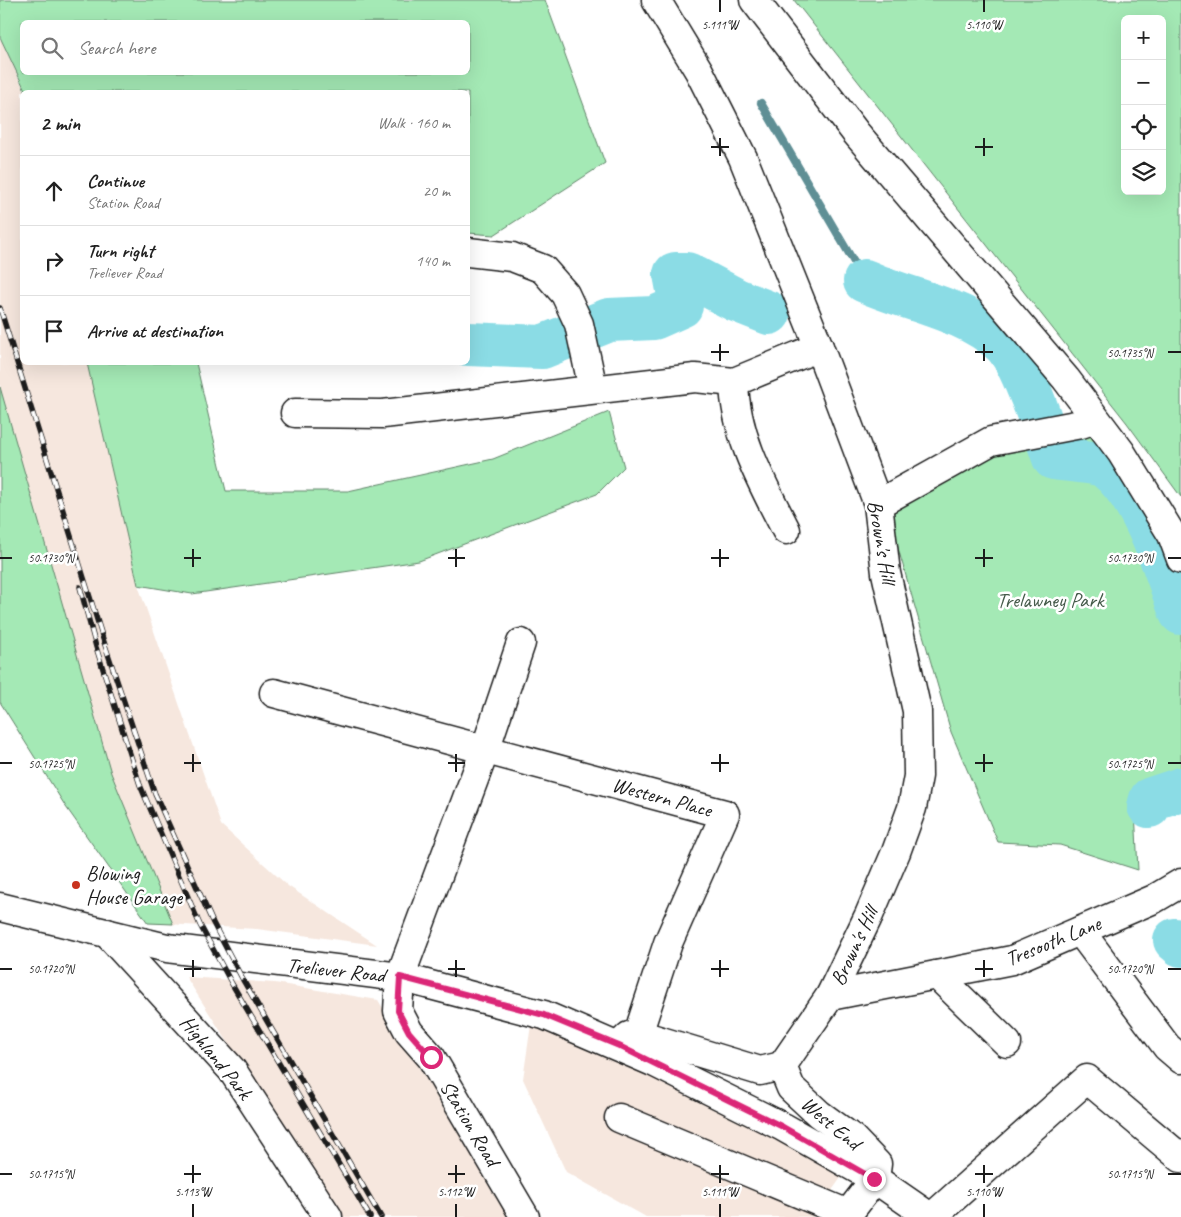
<!DOCTYPE html>
<meta charset="utf-8">
<style>
:root{--surface:#fff;--page:#f2f2f2;--text:#222;--muted:#767676;--line:#e0e0e0}
body{margin:0;font-family:Caveat,sans-serif;background:var(--page);color:var(--text)}
.controls{position:absolute;right:15px;top:15px;display:grid;overflow:hidden;border-radius:8px;box-shadow:0 5px 20px #0002}
.controls button{width:45px;height:45px;display:grid;place-items:center;padding:0;border:0;border-bottom:1px solid var(--line);background:var(--surface);color:var(--text);font:25px sans-serif}
.stop{position:absolute;width:15px;height:15px;margin:-11px;border:4px solid #db2777;border-radius:50%;background:#fff}
.stop.end{background:#db2777;border-color:#fff;box-shadow:0 1px 5px #0008}
.list{margin:0;padding:0;list-style:none}
h2{display:flex;justify-content:space-between;align-items:center;height:65px;margin:0;padding:0 20px;font-size:21px}
h2 small{font-size:16px;font-weight:400;color:var(--muted)}
.list li{display:grid;grid-template-columns:32px 1fr auto;gap:15px;align-items:center;box-sizing:border-box;height:70px;padding:0 20px;border-top:1px solid var(--line)}
.list b{display:block;font-size:19px;white-space:nowrap}
.list p{margin:0;font-size:16px;white-space:nowrap;color:var(--muted)}
.list em{font-size:16px;font-style:normal;color:var(--muted)}
.icon{flex:none;width:28px;height:28px;fill:none;stroke:currentColor;stroke-width:2;stroke-linecap:round;stroke-linejoin:round}
.map{position:relative;flex:none;width:1181px;height:1217px;overflow:hidden}
.search{position:absolute;background:var(--surface);box-shadow:0 5px 20px #0002;left:20px;top:20px;width:450px;height:55px;display:flex;align-items:center;gap:12px;box-sizing:border-box;padding:0 18px;border-radius:8px;color:var(--muted);font-size:19px}
.panel{position:absolute;background:var(--surface);box-shadow:0 5px 20px #0002;left:20px;top:90px;width:450px;height:275px;border-radius:8px}
.map>svg:first-child{display:block}
.built{fill:#f6e7de}
.green{fill:#a4e9b5;stroke:#608268;fill-rule:evenodd}
.lines{fill:none;stroke-linecap:round;stroke-linejoin:round}
.stream{stroke:#5f8f95;stroke-width:8}
.river{stroke:#8bdce5;stroke-width:44}
.minor-casing{stroke:#1c1c1c;stroke-width:31}
.major-casing{stroke:#1c1c1c;stroke-width:31}
.minor{stroke:#fff;stroke-width:28}
.major{stroke:#fff;stroke-width:28}
.rail-casing{stroke:#1c1c1c;stroke-width:5.5}
.rail{stroke:#fff;stroke-width:4;stroke-dasharray:11;stroke-linecap:butt}
.route{stroke:#db2777;stroke-width:6}
.ticks{fill:none;stroke:#1c1c1c;stroke-width:2}
.poi-dot{fill:#c8321e;stroke:#fff;stroke-width:2}
.labels{text-anchor:middle;dominant-baseline:central;stroke-width:5;stroke-linejoin:round;paint-order:stroke}
.street-label{font-size:21px;fill:#1c1c1c;stroke:#fff}
.park-label{font-size:21px;fill:#455a4a;stroke:#fff}
.poi-label{font-size:21px;fill:#1c1c1c;stroke:#fff;text-anchor:start}
.ticks-label{font-size:12px;text-anchor:middle;fill:#1c1c1c;stroke:#fff;stroke-width:5;stroke-linejoin:round;paint-order:stroke}
</style>
<div class="map">
<svg width="1181" height="1217" viewBox="0 0 1181 1217">
<rect width="100%" height="100%" fill="#fff"/>
<filter id="ink" filterUnits="userSpaceOnUse"><feTurbulence type="fractalNoise" baseFrequency=".02" numOctaves="2"/><feDisplacementMap in="SourceGraphic" scale="10" xChannelSelector="R" yChannelSelector="G"/><feConvolveMatrix kernelMatrix="1 2 1 2 8 2 1 2 1" color-interpolation-filters="sRGB"/></filter>
<g filter="url(#ink)">
<g class="built">
<path d="M 0,37 L 25,92 L 22,92 L 22,362 L 87,363 L 138,585 L 221,825 L 288,886 L 377,945 L 257,929 L 148,923 L 66,807 L 0,702 Z"/>
<path d="M 186,977 L 275,983 L 378,1000 L 511,1217 L 340,1217 Z"/>
<path d="M 533,1011 L 653,1062 L 843,1175 L 813,1217 L 646,1217 L 566,1172 L 523,1079 Z"/>
</g>
<g class="green">
<path d="M 0,0 L 545,0 L 605,163 L 494,235 L 468,233 L 468,92 L 26,92 L 0,37 ZM 22,22 L 468,22 L 468,72 L 22,72 Z"/>
<path d="M 794,0 L 1181,0 L 1181,497 L 1127,423 ZM 1125,19 L 1162,19 L 1162,191 L 1125,191 Z"/>
<path d="M 87,363 L 196,363 L 226,491 L 348,491 L 493,459 L 609,412 L 624,467 L 597,494 L 419,561 L 192,594 L 138,585 Z"/>
<path d="M 0,387 L 111,773 L 173,924 L 148,923 L 66,807 L 0,702 Z"/>
<path d="M 1094,429 L 1169,545 L 1181,577 L 1181,795 L 1135,810 L 1138,870 L 1060,845 L 998,842 L 951,732 L 887,510 L 990,453 Z"/>
</g>
<g class="lines">
<path class="stream" d="M 761,103 L 865,281"/>
<g class="river">
<path d="M 865,281 C 910,301 966,309 1003,343 C 1023,362 1044,431 1054,458 C 1065,460 1099,462 1107,468 C 1144,497 1165,569 1181,613"/>
<path d="M 468,344 L 542,347 L 609,320 L 654,318 L 681,306 L 675,274 L 687,274 L 736,300 L 769,313"/>
<path d="M 1149,806 L 1151,799 L 1181,789"/>
<path d="M 1175,940 L 1181,945"/>
</g>
<defs>
<g id="minor">
<path d="M 656,0 L 699,71 L 743,158 L 819,347 L 878,504 L 886,573 L 917,711 L 918,776 L 912,808 L 896,852 L 869,915 L 830,996 L 782,1066"/>
<path d="M 468,252 L 512,257 L 543,269 L 565,294 L 579,324 L 593,389"/>
<path d="M 734,382 C 735,435 762,483 786,530"/>
<path d="M 295,413 L 383,414 L 695,378 L 734,382 L 819,347"/>
<path d="M 878,504 L 991,441 L 1081,424 L 1095,419"/>
<path d="M 521,643 L 485,750 L 400,977 L 398,1011 L 409,1032 L 431,1057 L 525,1217"/>
<path d="M 274,693 L 725,814 L 668,943 L 638,1034"/>
<path d="M 0,907 L 167,948 L 400,977 L 544,1015 L 653,1062 L 783,1127 L 875,1179 L 930,1217"/>
<path d="M 1080,931 L 1167,1047 L 1181,1059"/>
<path d="M 107,933 L 232,1070 L 328,1217"/>
<path d="M 937,975 L 1007,1043"/>
<path d="M 830,996 L 1012,960 L 1154,899 L 1181,883"/>
<path d="M 623,1042 L 629,1036 L 638,1034 L 760,1071 L 782,1066"/>
<path d="M 619,1118 L 848,1214 L 875,1179 L 877,1164 L 852,1138 L 819,1114 L 791,1088 L 782,1066"/>
<path d="M 932,1217 L 1087,1079 L 1181,1158"/>
</g>
<path id="major" d="M 754,0 L 856,133 L 1066,379 L 1121,452 L 1172,535 L 1181,559"/>
</defs>
<use href="#minor" class="minor-casing"/>
<use href="#major" class="major-casing"/>
<use href="#minor" class="minor"/>
<use href="#major" class="major"/>
<defs>
<g id="rail">
<path d="M 0,308 L 103,639 L 155,794 L 213,923 L 243,980 L 381,1217"/>
<path d="M 80,587 L 96,647 L 140,785 L 200,925 L 232,984 L 370,1217"/>
</g>
</defs>
<use href="#rail" class="rail-casing"/>
<use href="#rail" class="rail"/>
</g>
</g>
<g class="lines" filter="url(#ink)">
<path class="route" d="M 431,1057 L 409,1032 L 398,1011 L 400,977 L 544,1015 L 619,1046 L 783,1127 L 874,1179"/>
</g>
<path class="ticks" d="M 720,0 L 720,12M 984,0 L 984,12M 720,138 L 720,156M 984,138 L 984,156M 711,147 L 729,147M 975,147 L 993,147M 720,344 L 720,361M 984,344 L 984,361M 711,352 L 729,352M 975,352 L 993,352M 1168,352 L 1181,352M 193,549 L 193,567M 456,549 L 456,567M 720,549 L 720,567M 984,549 L 984,567M 0,558 L 12,558M 184,558 L 201,558M 448,558 L 465,558M 711,558 L 729,558M 975,558 L 993,558M 1168,558 L 1181,558M 193,754 L 193,772M 456,754 L 456,772M 720,754 L 720,772M 984,754 L 984,772M 0,763 L 12,763M 184,763 L 201,763M 448,763 L 465,763M 711,763 L 729,763M 975,763 L 993,763M 1168,763 L 1181,763M 193,960 L 193,977M 456,960 L 456,977M 720,960 L 720,977M 984,960 L 984,977M 0,969 L 12,969M 184,969 L 201,969M 448,969 L 465,969M 711,969 L 729,969M 975,969 L 993,969M 1168,969 L 1181,969M 193,1165 L 193,1183M 456,1165 L 456,1183M 720,1165 L 720,1183M 984,1165 L 984,1183M 0,1174 L 12,1174M 184,1174 L 201,1174M 448,1174 L 465,1174M 711,1174 L 729,1174M 975,1174 L 993,1174M 1168,1174 L 1181,1174M 193,1204 L 193,1217M 456,1204 L 456,1217M 720,1204 L 720,1217M 984,1204 L 984,1217"/>
<circle class="poi-dot" cx="76" cy="885" r="5"/>
<g class="labels">
<g class="street-label">
<text transform="translate(882 542) rotate(80)">Brown's Hill</text>
<text transform="translate(662 797) rotate(15)">Western Place</text>
<text transform="translate(1053 941) rotate(-22)">Tresooth Lane</text>
<text transform="translate(854 946) rotate(-65)">Brown's Hill</text>
<text transform="translate(336 970) rotate(6)">Treliever Road</text>
<text transform="translate(216 1057) rotate(51)">Highland Park</text>
<text transform="translate(470 1123) rotate(59)">Station Road</text>
<text transform="translate(831 1123) rotate(40)">West End</text>
</g>
<g class="park-label">
<text x="1050" y="600">Trelawney Park</text>
</g>
<g class="poi-label">
<text x="86" y="873">Blowing<tspan x="86" dy="24">House Garage</tspan></text>
</g>
</g>
<g class="ticks-label">
<text x="720" y="29">5.111°W</text>
<text x="984" y="29">5.110°W</text>
<text x="1130" y="357">50.1735°N</text>
<text x="51" y="562">50.1730°N</text>
<text x="1130" y="562">50.1730°N</text>
<text x="51" y="768">50.1725°N</text>
<text x="1130" y="768">50.1725°N</text>
<text x="51" y="973">50.1720°N</text>
<text x="1130" y="973">50.1720°N</text>
<text x="51" y="1178">50.1715°N</text>
<text x="1130" y="1178">50.1715°N</text>
<text x="193" y="1196">5.113°W</text>
<text x="456" y="1196">5.112°W</text>
<text x="720" y="1196">5.111°W</text>
<text x="984" y="1196">5.110°W</text>
</g>
</svg>
<div class="controls">
<button>+</button>
<button>−</button>
<button><svg class="icon" aria-label="locate" viewBox="0 0 24 24"><circle cx="12" cy="12" r="6"/><path d="M12 2v4M12 18v4M2 12h4M18 12h4"/></svg></button>
<button><svg class="icon" aria-label="layers" viewBox="0 0 24 24"><path d="M12 4l9 5-9 5-9-5zM3 14l9 5 9-5"/></svg></button>
</div>
<div class="stop" style="left:431px;top:1057px"></div>
<div class="stop end" style="left:874px;top:1179px"></div>
<div class="search"><svg class="icon" aria-label="search" viewBox="0 0 24 24"><circle cx="10" cy="10" r="6"/><path d="M15 15l6 6"/></svg>Search here</div>
<section class="panel">
<h2>2 min<small>Walk · 160 m</small></h2>
<ul class="list">
<li><svg class="icon" aria-label="ahead" viewBox="0 0 24 24"><path d="M12 20V5M6 11l6-6 6 6"/></svg><div><b>Continue</b><p>Station Road</p></div><em>20 m</em></li>
<li><svg class="icon" aria-label="right" viewBox="0 0 24 24"><path d="M7 20v-9h11M14 6l5 5-5 5"/></svg><div><b>Turn right</b><p>Treliever Road</p></div><em>140 m</em></li>
<li><svg class="icon" aria-label="arrive" viewBox="0 0 24 24"><path d="M6 21V4h12l-3 4 3 4H6"/></svg><div><b>Arrive at destination</b></div></li>
</ul>
</section>
</div>
